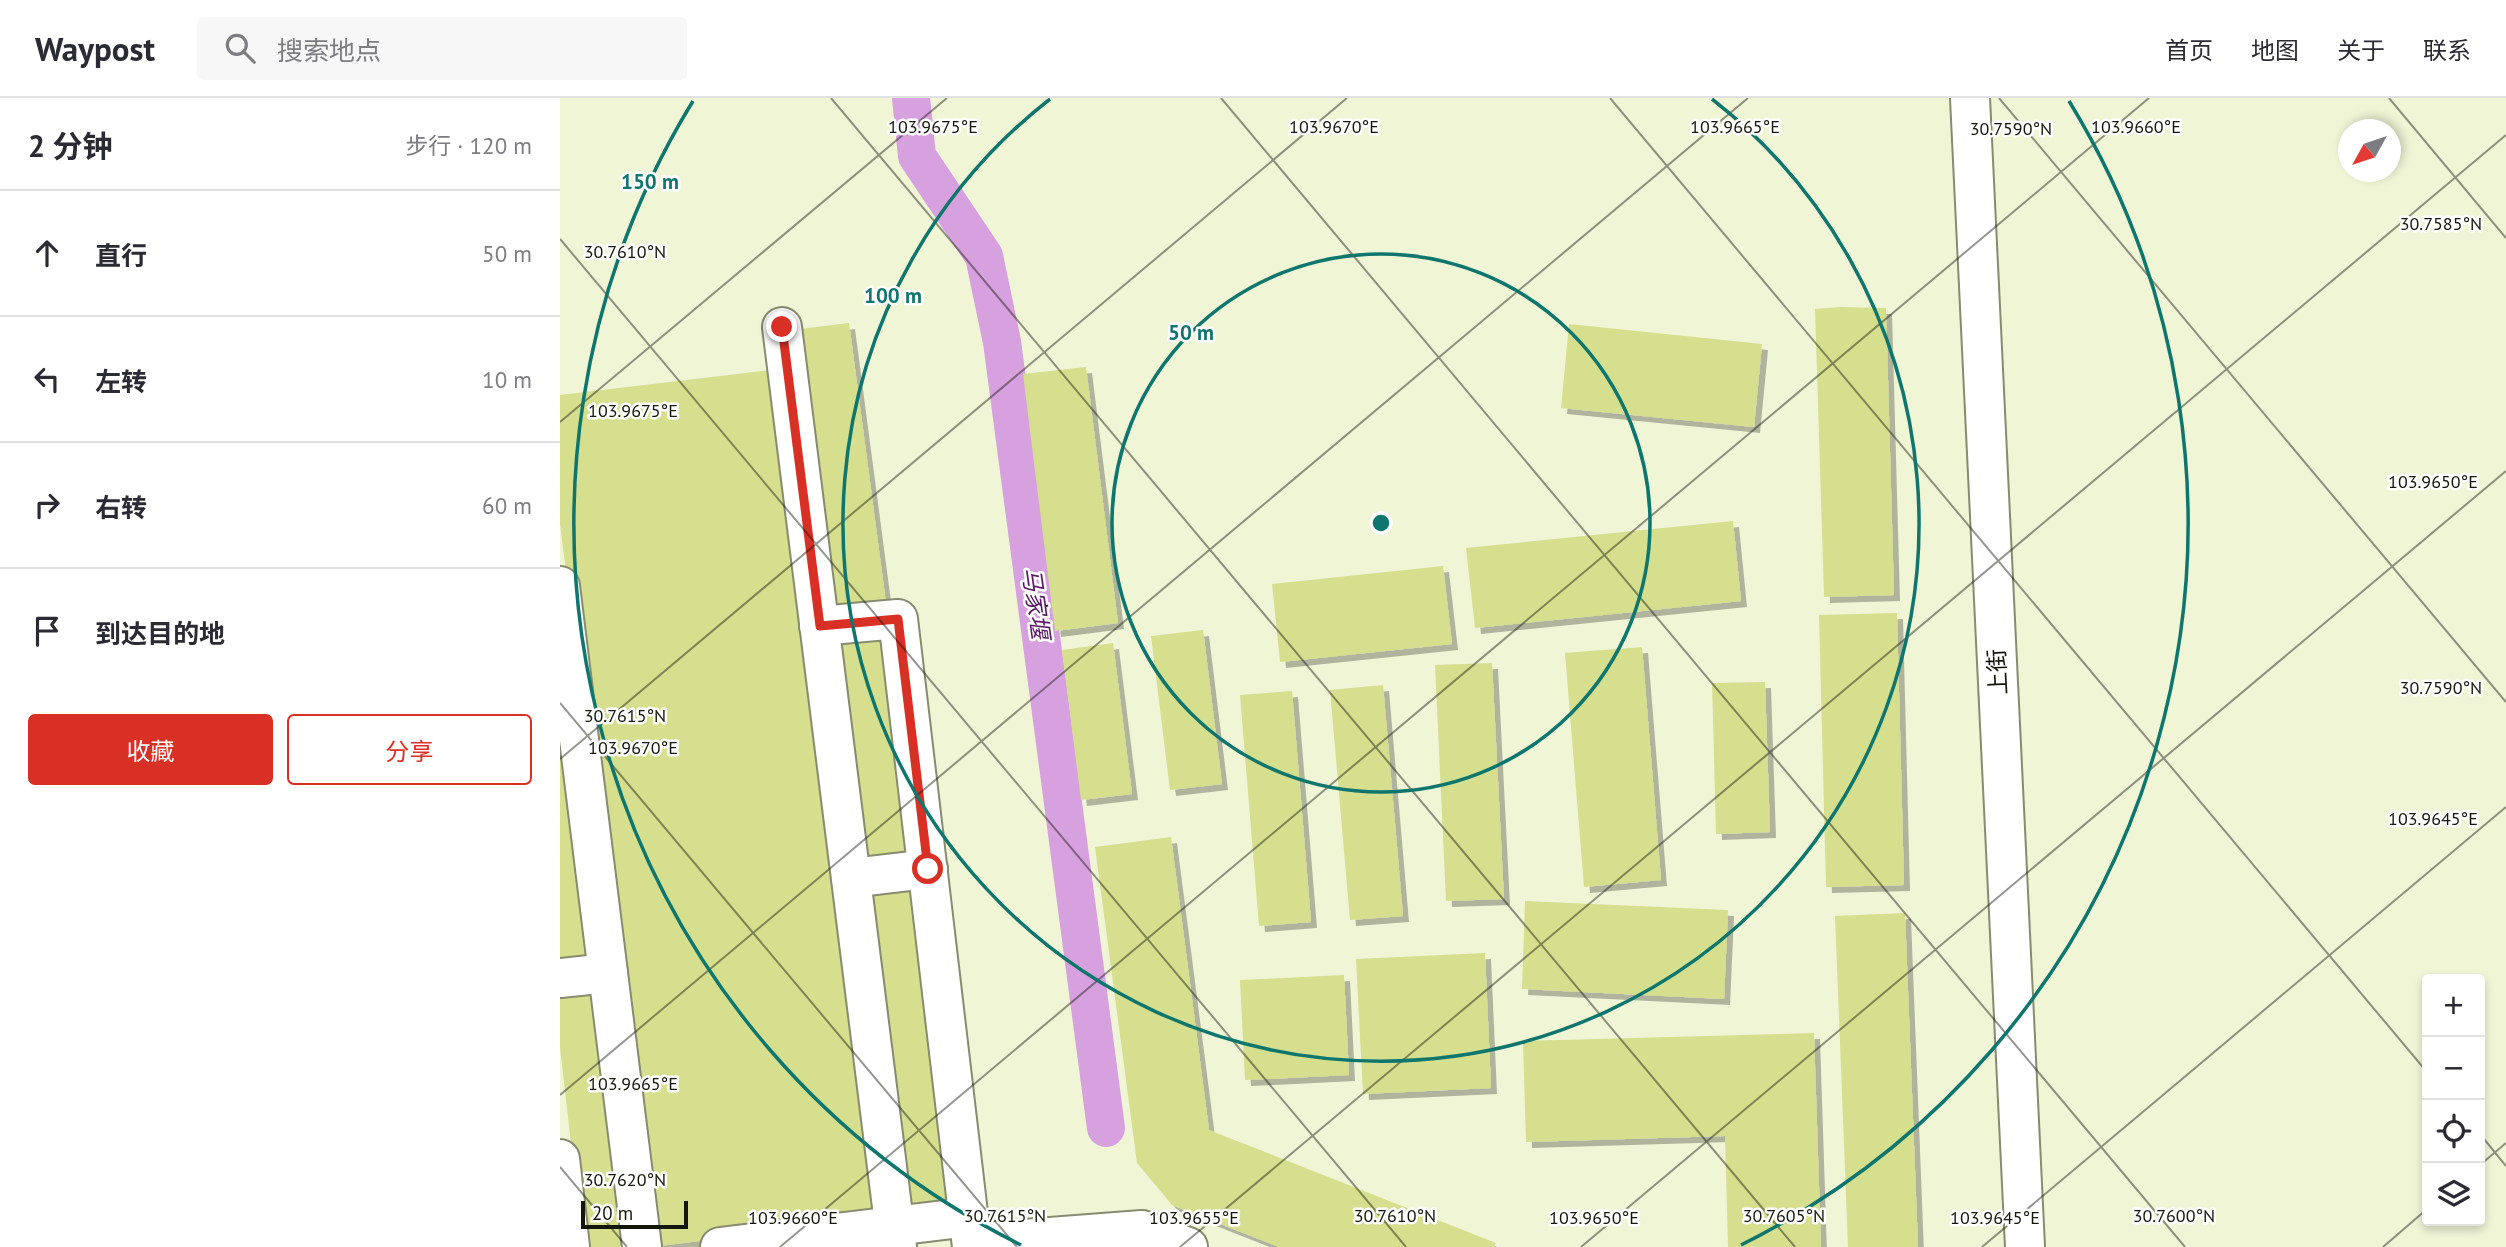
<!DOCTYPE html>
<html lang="zh">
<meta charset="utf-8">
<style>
:root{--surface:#fff;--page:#f7f7f7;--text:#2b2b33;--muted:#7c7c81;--line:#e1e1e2;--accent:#d93025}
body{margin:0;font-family:"PT Sans","Noto Sans SC",sans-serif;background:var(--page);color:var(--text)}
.controls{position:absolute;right:21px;bottom:21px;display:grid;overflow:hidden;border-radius:7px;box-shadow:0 4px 10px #0003}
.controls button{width:63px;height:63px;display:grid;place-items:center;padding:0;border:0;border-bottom:2px solid var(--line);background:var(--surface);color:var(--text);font:35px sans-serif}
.compass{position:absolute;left:1778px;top:21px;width:63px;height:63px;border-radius:50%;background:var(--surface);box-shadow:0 4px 10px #0003;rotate:230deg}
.scale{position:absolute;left:21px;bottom:18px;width:107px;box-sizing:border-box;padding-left:7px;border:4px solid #15160b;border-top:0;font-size:19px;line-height:24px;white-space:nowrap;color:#15160b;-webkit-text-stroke:5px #fff;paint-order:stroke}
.stop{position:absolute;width:21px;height:21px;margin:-16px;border:5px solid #d93025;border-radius:50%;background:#fff}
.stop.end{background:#d93025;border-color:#fff;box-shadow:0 2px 7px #0008}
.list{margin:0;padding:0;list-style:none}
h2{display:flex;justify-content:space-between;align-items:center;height:91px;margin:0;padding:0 28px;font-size:30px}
h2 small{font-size:23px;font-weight:400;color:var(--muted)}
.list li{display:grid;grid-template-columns:46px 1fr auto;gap:21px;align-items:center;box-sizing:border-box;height:126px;padding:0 28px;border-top:2px solid var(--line)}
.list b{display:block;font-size:26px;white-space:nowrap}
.list em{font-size:23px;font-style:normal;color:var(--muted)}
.actions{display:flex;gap:14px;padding:21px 28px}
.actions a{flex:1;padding:16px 0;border:2px solid var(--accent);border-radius:7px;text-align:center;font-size:24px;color:var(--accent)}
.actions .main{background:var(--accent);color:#fff}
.icon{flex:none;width:38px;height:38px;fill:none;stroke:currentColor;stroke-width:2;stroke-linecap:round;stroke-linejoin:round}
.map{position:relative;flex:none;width:1946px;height:1149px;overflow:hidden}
header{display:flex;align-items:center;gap:42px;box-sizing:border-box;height:98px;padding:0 35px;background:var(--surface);border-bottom:2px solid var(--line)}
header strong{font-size:33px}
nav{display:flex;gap:38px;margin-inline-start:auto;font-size:24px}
.search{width:490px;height:63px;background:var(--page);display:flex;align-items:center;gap:18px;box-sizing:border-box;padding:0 24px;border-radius:7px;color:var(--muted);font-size:26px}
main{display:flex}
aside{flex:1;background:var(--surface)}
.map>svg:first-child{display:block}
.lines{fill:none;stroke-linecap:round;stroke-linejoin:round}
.canal{stroke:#d7a1df;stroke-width:38}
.building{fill:#d5df8e;filter:url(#shadow)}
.minor-casing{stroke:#878b6f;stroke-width:42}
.minor{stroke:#fff;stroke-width:38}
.route{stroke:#d93025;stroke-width:9}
.ticks{fill:none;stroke:#15160b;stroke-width:2;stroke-opacity:0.45}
.ring{fill:none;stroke:#0f766e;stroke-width:3.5}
.labels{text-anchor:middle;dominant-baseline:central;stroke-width:5;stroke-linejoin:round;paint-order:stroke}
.street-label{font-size:23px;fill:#15160b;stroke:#fff}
.water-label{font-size:24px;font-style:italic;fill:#5a1963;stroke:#fff}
.ticks-label{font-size:18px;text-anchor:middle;fill:#15160b;stroke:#fff;stroke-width:5;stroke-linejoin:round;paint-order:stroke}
.centre{fill:#0f766e;stroke:#fff;stroke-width:3.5}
.ring-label{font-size:21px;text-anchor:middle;font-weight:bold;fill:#0f766e;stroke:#fff;stroke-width:5;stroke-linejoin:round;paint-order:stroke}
</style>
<header>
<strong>Waypost</strong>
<div class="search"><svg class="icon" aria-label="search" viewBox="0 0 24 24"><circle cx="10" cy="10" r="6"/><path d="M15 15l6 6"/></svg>搜索地点</div>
<nav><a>首页</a><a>地图</a><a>关于</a><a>联系</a></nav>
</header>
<main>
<aside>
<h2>2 分钟<small>步行 · 120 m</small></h2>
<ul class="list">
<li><svg class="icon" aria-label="ahead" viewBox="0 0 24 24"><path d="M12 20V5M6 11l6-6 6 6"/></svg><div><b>直行</b></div><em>50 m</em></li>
<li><svg class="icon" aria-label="left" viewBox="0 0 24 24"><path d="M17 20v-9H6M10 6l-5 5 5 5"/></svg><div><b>左转</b></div><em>10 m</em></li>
<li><svg class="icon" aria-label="right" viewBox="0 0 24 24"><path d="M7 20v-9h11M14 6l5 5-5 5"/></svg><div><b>右转</b></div><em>60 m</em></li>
<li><svg class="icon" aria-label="arrive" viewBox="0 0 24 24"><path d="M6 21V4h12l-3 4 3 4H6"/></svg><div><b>到达目的地</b></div></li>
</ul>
<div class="actions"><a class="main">收藏</a><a>分享</a></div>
</aside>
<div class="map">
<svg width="1946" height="1149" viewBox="0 0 1946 1149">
<defs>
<filter id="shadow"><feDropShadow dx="6" dy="6" stdDeviation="0" flood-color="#0004"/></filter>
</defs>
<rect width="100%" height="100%" fill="#f0f5d6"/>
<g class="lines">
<path class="canal" d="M 351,0 L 357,58 L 424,158 L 442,244 L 546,1030"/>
</g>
<g class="building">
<path d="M 1280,209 L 1326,210 L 1334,497 L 1264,499 L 1255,211 Z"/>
<path d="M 289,225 L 327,513 L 270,520 L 232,232 Z"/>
<path d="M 1009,226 L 1202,246 L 1194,329 L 1001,310 Z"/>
<path d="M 526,269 L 558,525 L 495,533 L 463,276 Z"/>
<path d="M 219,271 L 326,1120 L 91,1149 L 0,426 L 0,297 Z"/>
<path d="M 1173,423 L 1181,503 L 915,530 L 906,450 Z"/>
<path d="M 883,468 L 892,546 L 720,564 L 712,486 Z"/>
<path d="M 1337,515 L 1344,787 L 1266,789 L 1259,517 Z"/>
<path d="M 330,528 L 357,764 L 299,771 L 272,535 Z"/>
<path d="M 643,532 L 662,686 L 610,692 L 591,538 Z"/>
<path d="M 553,545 L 572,696 L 521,702 L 502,552 Z"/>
<path d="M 1082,549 L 1101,782 L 1024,789 L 1005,555 Z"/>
<path d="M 932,565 L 944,801 L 886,803 L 875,567 Z"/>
<path d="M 1205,584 L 1210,734 L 1156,736 L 1152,585 Z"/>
<path d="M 823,587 L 843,818 L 790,822 L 770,592 Z"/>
<path d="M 732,593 L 751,824 L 699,828 L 680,597 Z"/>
<path d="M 0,608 L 36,866 L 0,871 Z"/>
<path d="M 611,739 L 649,1032 L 936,1145 L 934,1149 L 719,1149 L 612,1107 L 577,1065 L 535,749 Z"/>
<path d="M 359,779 L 400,1108 L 343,1115 L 303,785 Z"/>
<path d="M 965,803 L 1168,812 L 1164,901 L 962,891 Z"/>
<path d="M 1345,815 L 1358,1149 L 1288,1149 L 1275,818 Z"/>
<path d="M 925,855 L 931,990 L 803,996 L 796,861 Z"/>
<path d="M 784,877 L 789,977 L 685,982 L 680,882 Z"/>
<path d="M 42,885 L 73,1149 L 23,1149 L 0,950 L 0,890 Z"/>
<path d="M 1254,935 L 1261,1149 L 1168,1149 L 1165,1038 L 966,1044 L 963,943 Z"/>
</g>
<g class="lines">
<defs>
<g id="minor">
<path d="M 1410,0 L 1465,1149"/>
<path d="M 222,229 L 337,1149"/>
<path d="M 0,488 L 82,1149"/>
<path d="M 259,528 L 338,521 L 412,1149"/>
<path d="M 291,780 L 368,771"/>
<path d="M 0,880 L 48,875"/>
<path d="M 0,1061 L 10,1149"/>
<path d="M 412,1145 L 582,1132 L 628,1149"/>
<path d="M 160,1149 L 409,1119"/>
</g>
</defs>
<use href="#minor" class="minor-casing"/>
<use href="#minor" class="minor"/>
</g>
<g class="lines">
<path class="route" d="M 222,229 L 260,528 L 338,521 L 368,771"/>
</g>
<path class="ticks" d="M 271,0 L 1235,1149M 661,0 L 1625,1149M 1050,0 L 1867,974M 1439,0 L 1946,604M 1829,0 L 1946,140M 0,141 L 846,1149M 0,324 L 387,0M 0,605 L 457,1149M 0,661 L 787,0M 0,997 L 1188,0M 1920,1036 L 1946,1068M 1920,1067 L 1946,1045M 0,1069 L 67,1149M 220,1149 L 1589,0M 620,1149 L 1946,37M 1021,1149 L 1946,373M 1422,1149 L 1946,709M 1823,1149 L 1867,1111"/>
<g class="ring">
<circle cx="821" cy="425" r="269"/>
<path d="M1152 1A538 538 0 1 1 490 1"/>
<path d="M461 1147A807 807 0 0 1 133 3M1509 3A807 807 0 0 1 1181 1147"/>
</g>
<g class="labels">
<g class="street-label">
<text transform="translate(1437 574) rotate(-93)">上街</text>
</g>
<g class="water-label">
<text transform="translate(476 505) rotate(82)">马家堰</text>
</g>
</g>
<g class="ticks-label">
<text x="1576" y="35">103.9660°E</text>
<text x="373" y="35">103.9675°E</text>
<text x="774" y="35">103.9670°E</text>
<text x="1175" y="35">103.9665°E</text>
<text x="1451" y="37">30.7590°N</text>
<text x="1881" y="132">30.7585°N</text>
<text x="65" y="160">30.7610°N</text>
<text x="73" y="319">103.9675°E</text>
<text x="1873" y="390">103.9650°E</text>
<text x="1881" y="596">30.7590°N</text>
<text x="65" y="624">30.7615°N</text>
<text x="73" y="656">103.9670°E</text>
<text x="1873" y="727">103.9645°E</text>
<text x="73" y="992">103.9665°E</text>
<text x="65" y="1088">30.7620°N</text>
<text x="445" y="1124">30.7615°N</text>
<text x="835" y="1124">30.7610°N</text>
<text x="1224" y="1124">30.7605°N</text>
<text x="1614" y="1124">30.7600°N</text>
<text x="233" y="1126">103.9660°E</text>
<text x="634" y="1126">103.9655°E</text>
<text x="1034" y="1126">103.9650°E</text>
<text x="1435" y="1126">103.9645°E</text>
</g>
<circle cx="821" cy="425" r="10" class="centre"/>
<g class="ring-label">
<text x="90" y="91">150 m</text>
<text x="333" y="205">100 m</text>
<text x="631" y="242">50 m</text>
</g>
</svg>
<div class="controls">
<button>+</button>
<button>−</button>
<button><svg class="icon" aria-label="locate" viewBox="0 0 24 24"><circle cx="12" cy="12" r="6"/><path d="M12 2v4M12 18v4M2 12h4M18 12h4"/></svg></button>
<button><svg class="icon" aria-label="layers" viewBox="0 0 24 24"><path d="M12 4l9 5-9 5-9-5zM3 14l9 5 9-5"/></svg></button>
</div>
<svg class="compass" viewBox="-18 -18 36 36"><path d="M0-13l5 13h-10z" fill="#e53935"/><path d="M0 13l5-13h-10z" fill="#7c7c81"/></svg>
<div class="scale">20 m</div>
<div class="stop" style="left:368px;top:771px"></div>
<div class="stop end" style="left:222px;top:229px"></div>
</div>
</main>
